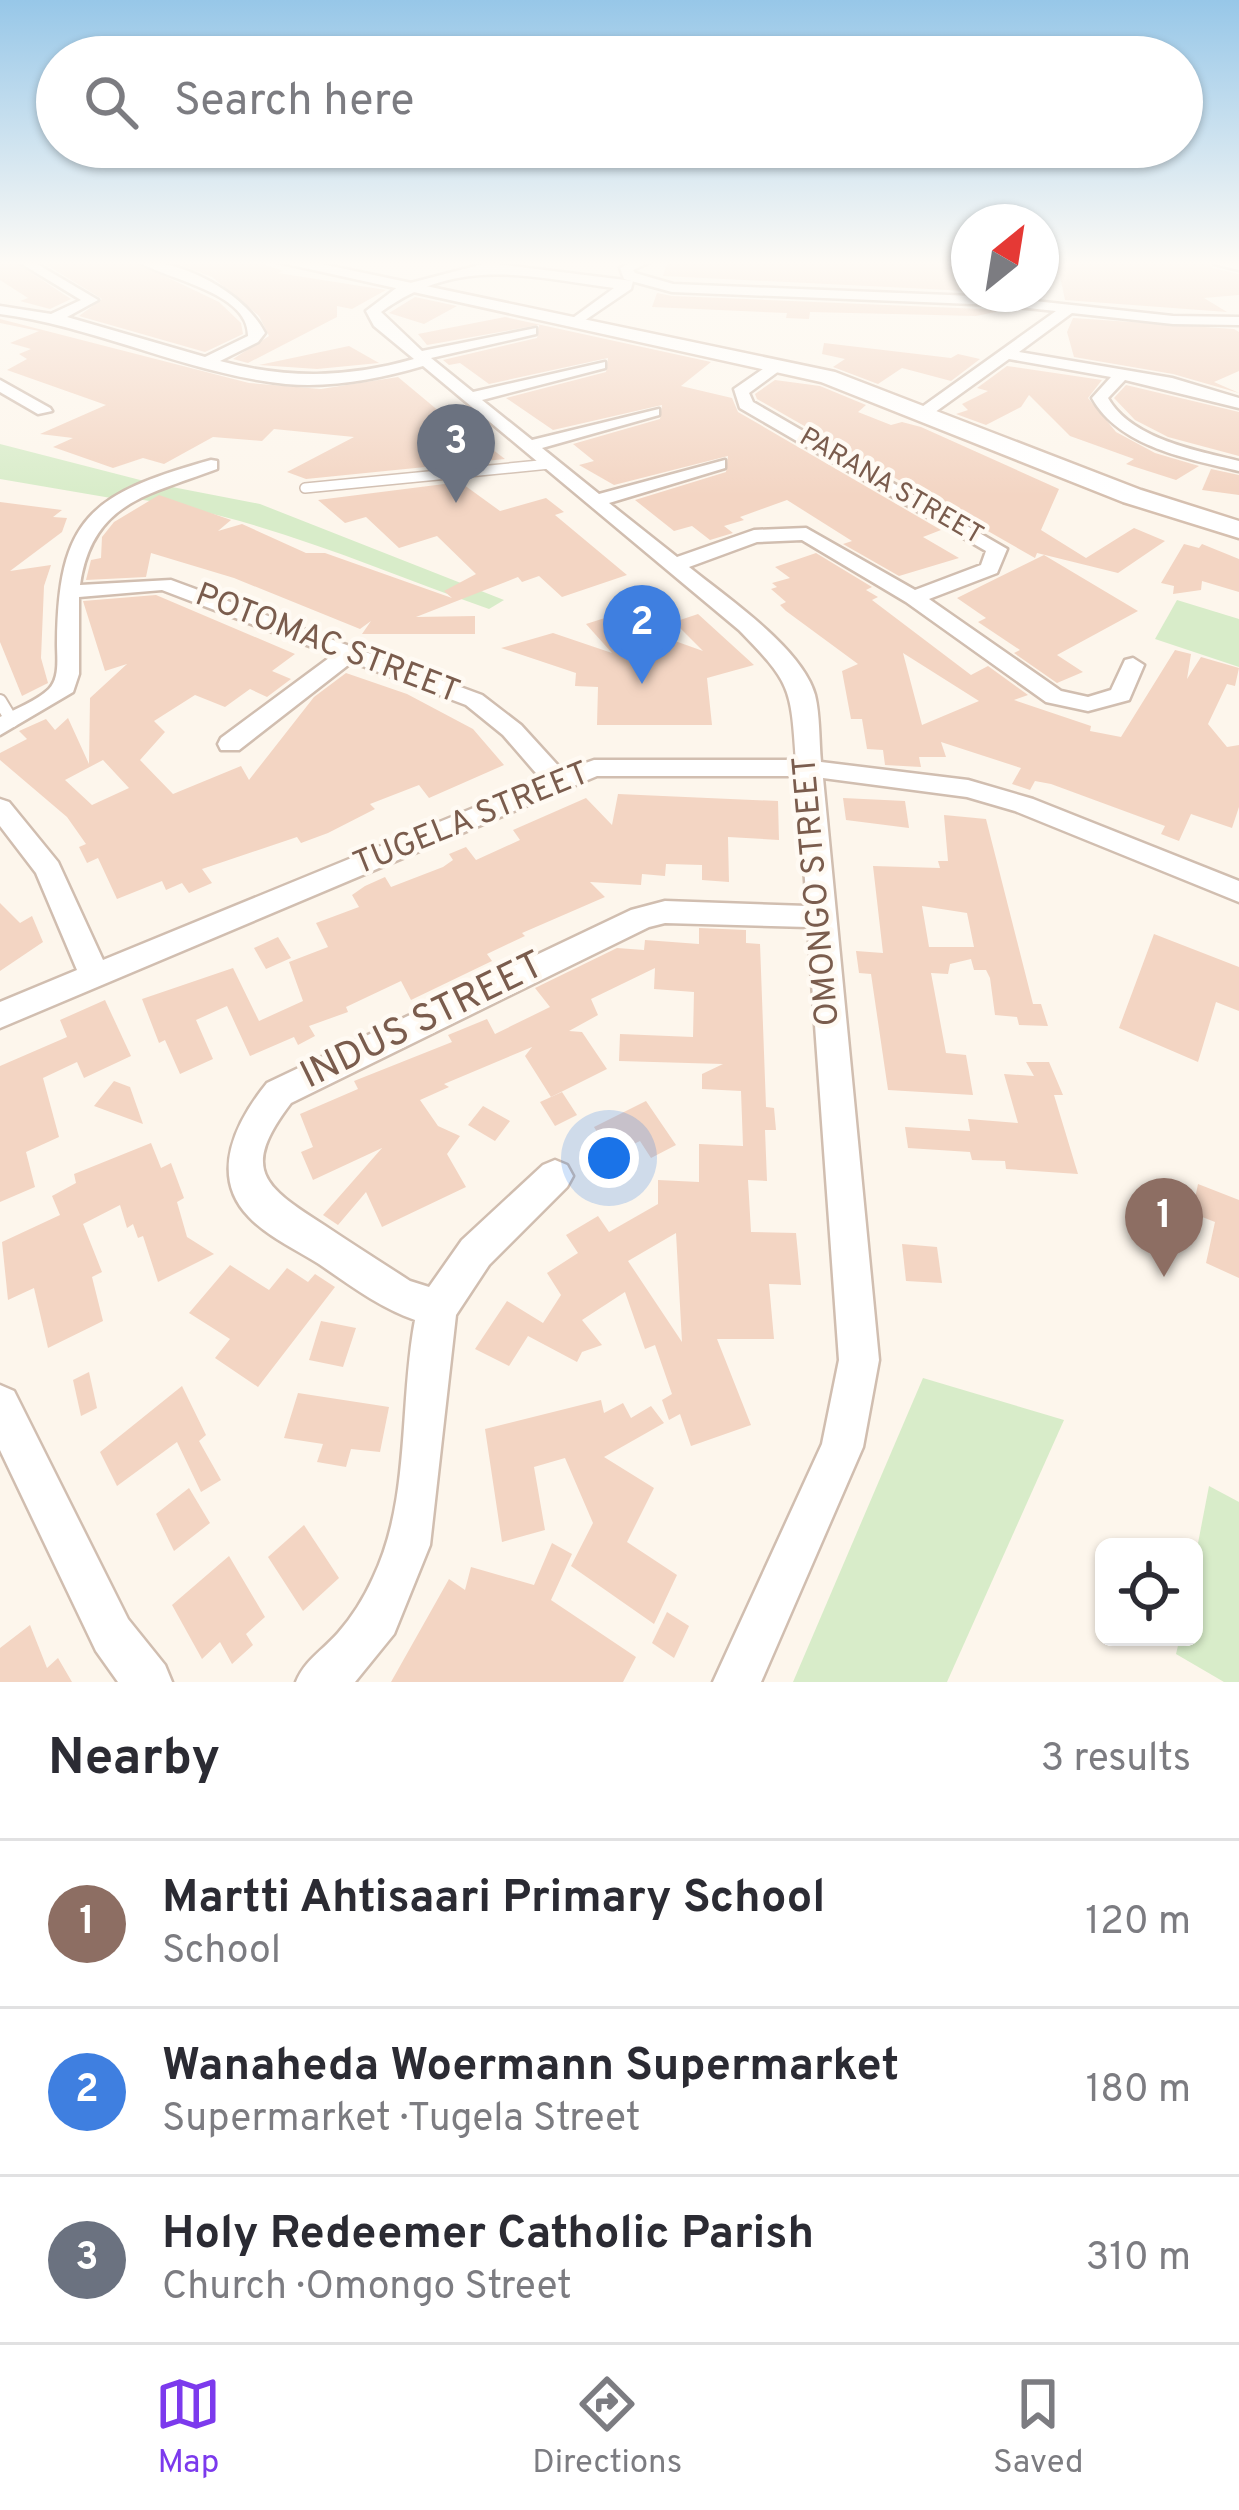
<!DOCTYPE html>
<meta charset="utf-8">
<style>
:root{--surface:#fff;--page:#f2f2f3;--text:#2b2b33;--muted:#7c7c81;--line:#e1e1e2;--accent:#7c3aed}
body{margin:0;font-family:Overpass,sans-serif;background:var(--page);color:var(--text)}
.controls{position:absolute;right:36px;bottom:36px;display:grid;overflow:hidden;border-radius:18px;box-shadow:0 3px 9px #0004}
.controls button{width:108px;height:108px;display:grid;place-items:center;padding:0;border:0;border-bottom:3px solid var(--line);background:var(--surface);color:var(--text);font:60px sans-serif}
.compass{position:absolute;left:951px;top:204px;width:108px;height:108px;border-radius:50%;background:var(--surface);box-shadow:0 3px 9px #0004;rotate:30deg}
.you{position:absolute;left:609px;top:1158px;width:42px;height:42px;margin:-30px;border:9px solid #fff;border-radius:50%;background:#1a73e8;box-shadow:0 0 0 18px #1a73e833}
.badge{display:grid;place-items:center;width:78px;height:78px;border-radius:50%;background:var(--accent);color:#fff;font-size:39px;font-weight:700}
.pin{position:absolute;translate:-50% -99px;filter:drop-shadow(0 3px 6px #0008)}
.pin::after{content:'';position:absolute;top:63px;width:42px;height:36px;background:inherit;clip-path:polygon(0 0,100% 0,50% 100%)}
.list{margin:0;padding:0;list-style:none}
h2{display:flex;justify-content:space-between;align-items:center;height:156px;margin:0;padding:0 48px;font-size:51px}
h2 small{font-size:39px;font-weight:400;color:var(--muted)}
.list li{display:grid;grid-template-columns:78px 1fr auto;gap:36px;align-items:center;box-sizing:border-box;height:168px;padding:0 48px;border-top:3px solid var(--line)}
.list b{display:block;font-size:45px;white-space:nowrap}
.list p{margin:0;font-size:39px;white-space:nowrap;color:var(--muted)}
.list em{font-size:39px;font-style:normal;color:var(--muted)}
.icon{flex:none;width:66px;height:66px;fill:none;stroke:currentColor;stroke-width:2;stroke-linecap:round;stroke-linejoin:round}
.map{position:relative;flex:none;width:1239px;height:1682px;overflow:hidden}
.search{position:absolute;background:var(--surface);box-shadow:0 3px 9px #0004;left:36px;right:36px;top:36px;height:132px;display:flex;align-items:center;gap:30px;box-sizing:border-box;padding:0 42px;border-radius:66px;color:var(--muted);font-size:45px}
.sheet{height:660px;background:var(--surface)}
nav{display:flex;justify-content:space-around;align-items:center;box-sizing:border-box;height:168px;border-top:3px solid var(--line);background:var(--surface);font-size:33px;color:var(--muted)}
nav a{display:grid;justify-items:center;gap:6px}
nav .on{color:var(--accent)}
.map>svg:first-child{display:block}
.green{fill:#d8ecc9}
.building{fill:#f3d5c3;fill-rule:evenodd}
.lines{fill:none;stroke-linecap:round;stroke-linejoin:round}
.lane-far1-casing{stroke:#d1beb0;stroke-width:12}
.lane-casing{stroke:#d1beb0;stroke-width:16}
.street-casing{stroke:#d1beb0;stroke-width:5}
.secondary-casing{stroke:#d6c0b0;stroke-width:5}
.lane-far1{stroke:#fff;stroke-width:9}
.lane{stroke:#fff;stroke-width:12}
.street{fill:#fff;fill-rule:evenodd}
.secondary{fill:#fff;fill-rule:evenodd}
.labels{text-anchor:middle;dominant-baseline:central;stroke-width:9;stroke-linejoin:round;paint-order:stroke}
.far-street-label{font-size:27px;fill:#7a5c4d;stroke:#fffaf3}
.street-label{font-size:33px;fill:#7a5c4d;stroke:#fffaf3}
.near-street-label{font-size:39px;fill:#7a5c4d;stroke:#fffaf3}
</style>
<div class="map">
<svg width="1239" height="1682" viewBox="0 0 1239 1682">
<rect width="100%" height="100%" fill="#fdf6ec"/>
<g class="green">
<path d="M 0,444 L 148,482 L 111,498 L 0,479 Z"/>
<path d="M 167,486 L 260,504 L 504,600 L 489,609 C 371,567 252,513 128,498 Z"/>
<path d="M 1177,600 L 1239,619 L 1239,667 L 1155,639 Z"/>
<path d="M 923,1378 L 1064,1420 L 947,1682 L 793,1682 Z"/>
<path d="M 1209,1486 L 1239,1502 L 1239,1682 L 1224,1682 L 1176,1654 L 1180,1637 L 1194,1637 L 1194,1564 Z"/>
</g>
<g class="building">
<path d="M 0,261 L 13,261 L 71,299 L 50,309 L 20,301 L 28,298 L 0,280 Z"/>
<path d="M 40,261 L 133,261 L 219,302 L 241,323 L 243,334 L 205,352 L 79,316 L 102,299 Z"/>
<path d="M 170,261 L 255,261 L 283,271 L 278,273 L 386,290 L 352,309 L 337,306 L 337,317 L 248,363 L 233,359 L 269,336 L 259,316 L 212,277 Z"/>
<path d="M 681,261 L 949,263 L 969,267 L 969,291 L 663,276 L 666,265 Z"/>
<path d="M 1044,261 L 1205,261 L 1213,268 L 1239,274 L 1239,295 L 1204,298 L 1227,312 L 1065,300 L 1059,271 Z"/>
<path d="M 657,293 L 672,296 L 1005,310 L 976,316 L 810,312 L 809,319 L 786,318 L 787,313 L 652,307 Z"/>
<path d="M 415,297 L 457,306 L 424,324 L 389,313 Z"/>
<path d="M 505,317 L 711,362 L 681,386 L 732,398 L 738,412 L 941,530 L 923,537 L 959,558 L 899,576 L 843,544 L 852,541 L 787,500 L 740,517 L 744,520 L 724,526 L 733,533 L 710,540 L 692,526 L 674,531 L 635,500 L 726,472 L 728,456 L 614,485 L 579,465 L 594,461 L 573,444 L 660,419 L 662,405 L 553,430 L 506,398 L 606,372 L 608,358 L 489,384 L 460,363 L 449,365 L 443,360 L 537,338 L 539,325 L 427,345 L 418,334 Z"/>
<path d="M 1073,318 L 1234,329 L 1239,332 L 1239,371 L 1214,382 L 1239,393 L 1173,374 L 1074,357 L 1067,332 Z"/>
<path d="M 0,319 L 249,383 L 321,389 L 398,377 L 482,447 L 488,446 L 505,459 L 306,479 L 287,472 L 354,437 L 274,429 L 262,441 L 213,437 L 164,464 L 143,458 L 113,468 L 53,447 L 73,438 L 40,434 L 106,405 L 7,370 L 27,359 L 19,354 L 31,349 L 10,343 L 39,331 L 0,323 Z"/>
<path d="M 824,343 L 951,358 L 958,354 L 980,359 L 951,381 L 902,368 L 878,384 L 833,367 L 845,359 L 822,354 Z"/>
<path d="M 349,346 L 379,363 L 317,369 L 259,365 Z"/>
<path d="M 1007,366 L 1102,380 L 1088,398 L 1116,432 L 1155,453 L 1199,466 L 1176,480 L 1126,464 L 1134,459 L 1070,436 L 1029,395 L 1021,407 L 986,425 L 956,414 L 968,410 L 962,404 L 988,391 L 977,388 Z"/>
<path d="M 775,380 L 820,386 L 866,405 L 858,412 L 891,425 L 902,422 L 921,427 L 1059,489 L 1041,530 L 1086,558 L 1134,528 L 1165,541 L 1118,573 L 1037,553 L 1035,558 L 757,399 L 755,394 Z"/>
<path d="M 1126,385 L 1239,412 L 1239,456 L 1168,437 L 1135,420 L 1114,398 Z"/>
<path d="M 1211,469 L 1239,475 L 1239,495 L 1202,490 Z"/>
<path d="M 460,482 L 500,511 L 546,498 L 564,512 L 555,515 L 627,575 L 562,597 L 539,576 L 522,582 L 518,577 L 416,617 L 475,616 L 475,634 L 362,634 L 371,621 L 360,629 L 234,578 L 151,553 L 146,577 L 86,580 L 91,560 L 101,558 L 102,537 L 114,522 L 159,495 L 231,520 L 218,531 L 242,524 L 306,553 L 325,553 L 452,598 L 444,591 L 476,574 L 437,536 L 399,548 L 366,517 L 345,523 L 318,500 Z"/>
<path d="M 0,502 L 62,510 L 53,517 L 67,518 L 62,532 L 10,571 L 51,565 L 44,586 L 41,658 L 48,683 L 22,696 L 0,642 Z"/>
<path d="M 1184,544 L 1199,548 L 1202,544 L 1239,559 L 1239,592 L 1202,581 L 1201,590 L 1173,594 L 1174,586 L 1161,583 Z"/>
<path d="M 816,553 L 872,587 L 866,590 L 878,597 L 872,600 L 971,675 L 988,666 L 1028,695 L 1014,700 L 1091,726 L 1090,731 L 1121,737 L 1175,650 L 1191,654 L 1187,679 L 1201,657 L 1239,668 L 1235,686 L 1227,684 L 1208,724 L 1227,747 L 1239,745 L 1239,807 L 1232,828 L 1191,814 L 1179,841 L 1161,834 L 1165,826 L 1051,784 L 1035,781 L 1030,790 L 1012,784 L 1021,768 L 941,742 L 946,757 L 919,757 L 921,767 L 885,765 L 883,750 L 867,749 L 862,719 L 851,719 L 842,671 L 858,664 L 786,611 L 780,605 L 786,602 L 771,589 L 777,587 L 772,583 L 790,578 L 775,567 ZM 903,653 L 979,701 L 922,725 Z"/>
<path d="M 1044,555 L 1138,611 L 1057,655 L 1083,672 L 1057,683 L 1014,653 L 1020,650 L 978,622 L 986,618 L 957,598 Z"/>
<path d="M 156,595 L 295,654 L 272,671 L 291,679 L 267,697 L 250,689 L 225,707 L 195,695 L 154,721 L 165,732 L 140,760 L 173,794 L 241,766 L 249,780 L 314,697 L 346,673 L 407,694 L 473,729 L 504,765 L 429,798 L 419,785 L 370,804 L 375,809 L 328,833 L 301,843 L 297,837 L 202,869 L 212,883 L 189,893 L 182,883 L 166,890 L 162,881 L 117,899 L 98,858 L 87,863 L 79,847 L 86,844 L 67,817 L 0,760 L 0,753 L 27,739 L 19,731 L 46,719 L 55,730 L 68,718 L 89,764 L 90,698 L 127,664 L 105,671 L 83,601 ZM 103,760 L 129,788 L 92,805 L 65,780 Z"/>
<path d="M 698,614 L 754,665 L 707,678 L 712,725 L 597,725 L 598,687 L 575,686 L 576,673 L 501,648 L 553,633 L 612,653 L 586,624 L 608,617 L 703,651 L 674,622 Z"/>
<path d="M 618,794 L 778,801 L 779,840 L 728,837 L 729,882 L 702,880 L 702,865 L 666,864 L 665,876 L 642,874 L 641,885 L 590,882 L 605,897 L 522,933 L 525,936 L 487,954 L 492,961 L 411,1000 L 401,981 L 346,1007 L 348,1012 L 309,1026 L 315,1036 L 298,1045 L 294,1037 L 250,1056 L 227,1006 L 196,1020 L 213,1059 L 180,1074 L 165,1040 L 159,1043 L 142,999 L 233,968 L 259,1021 L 303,1001 L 289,962 L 328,947 L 316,923 L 359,907 L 352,895 L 365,886 L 385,877 L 391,887 L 443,867 L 453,860 L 449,854 L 466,847 L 476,860 L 520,840 L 513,830 L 586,798 L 612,825 Z"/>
<path d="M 843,798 L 905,801 L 909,828 L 846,820 Z"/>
<path d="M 944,815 L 986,819 L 1033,1004 L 1041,1004 L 1048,1026 L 1019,1025 L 1017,1017 L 995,1015 L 990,978 L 986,970 L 974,970 L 971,959 L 950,964 L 948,974 L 931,973 L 946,1053 L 966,1055 L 973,1095 L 888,1090 L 871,974 L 859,973 L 856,951 L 883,953 L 873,866 L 940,868 L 938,861 L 948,861 ZM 922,906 L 967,913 L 974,947 L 929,947 Z"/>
<path d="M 0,903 L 20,923 L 32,916 L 43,942 L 0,971 Z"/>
<path d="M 699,928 L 746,930 L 746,943 L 760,944 L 766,1107 L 774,1108 L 776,1130 L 765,1130 L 767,1181 L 748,1180 L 751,1232 L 796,1233 L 801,1285 L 769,1284 L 774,1339 L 717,1339 L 751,1425 L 691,1446 L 680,1414 L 669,1420 L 662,1400 L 672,1394 L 655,1345 L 645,1349 L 625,1292 L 582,1320 L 602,1345 L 582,1352 L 577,1362 L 528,1336 L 509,1366 L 475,1349 L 507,1301 L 543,1323 L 561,1295 L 547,1273 L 578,1253 L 566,1235 L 598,1216 L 609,1232 L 658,1204 L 658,1180 L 699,1182 L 699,1144 L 743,1146 L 741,1091 L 702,1089 L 702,1074 L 723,1064 L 619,1061 L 620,1034 L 693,1037 L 694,992 L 654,989 L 655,968 L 591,999 L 598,1015 L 569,1031 L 582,1032 L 607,1069 L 551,1097 L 525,1056 L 532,1047 L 444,1084 L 449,1087 L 420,1100 L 438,1126 L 460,1136 L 447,1154 L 466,1187 L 382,1227 L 366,1192 L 338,1225 L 323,1215 L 382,1148 L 313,1180 L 301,1152 L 313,1147 L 300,1114 L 358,1089 L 354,1081 L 452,1042 L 448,1035 L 487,1019 L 495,1034 L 550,1007 L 535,988 L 617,948 L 644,950 L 645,940 L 699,944 ZM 676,1233 L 682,1342 L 628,1261 Z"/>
<path d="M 1154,934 L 1239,967 L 1239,1011 L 1216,1002 L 1198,1062 L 1119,1028 Z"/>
<path d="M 278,937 L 291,958 L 266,969 L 254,948 Z"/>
<path d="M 105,1000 L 131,1056 L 84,1078 L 77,1062 L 43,1078 L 59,1137 L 26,1152 L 35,1187 L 0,1202 L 0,1066 L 67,1037 L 60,1020 Z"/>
<path d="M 1026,1062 L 1049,1062 L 1063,1095 L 1054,1095 L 1078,1174 L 1006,1169 L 1005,1161 L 972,1160 L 970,1152 L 908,1148 L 905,1127 L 970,1131 L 968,1119 L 1018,1123 L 1004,1074 L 1034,1076 Z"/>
<path d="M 114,1081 L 130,1087 L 143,1124 L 94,1106 Z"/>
<path d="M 562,1092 L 577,1115 L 555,1126 L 540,1102 Z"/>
<path d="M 646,1101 L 676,1145 L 651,1158 L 640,1141 L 611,1155 L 594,1127 Z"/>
<path d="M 483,1106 L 510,1121 L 495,1141 L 468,1125 Z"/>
<path d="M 151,1143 L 161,1168 L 171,1163 L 184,1198 L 177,1202 L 187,1237 L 214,1254 L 158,1282 L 143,1236 L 138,1238 L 133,1224 L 127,1228 L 120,1205 L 83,1224 L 102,1272 L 92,1277 L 103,1321 L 48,1348 L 34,1288 L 8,1300 L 2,1242 L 60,1215 L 52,1196 L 76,1183 L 74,1174 Z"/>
<path d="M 1198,1184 L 1239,1200 L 1239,1278 L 1206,1263 L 1215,1222 L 1192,1213 Z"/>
<path d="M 902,1244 L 937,1247 L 942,1283 L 906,1281 Z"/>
<path d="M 230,1265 L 269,1290 L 287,1268 L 308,1282 L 315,1274 L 335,1287 L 258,1387 L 215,1358 L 230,1339 L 189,1313 Z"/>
<path d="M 321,1321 L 356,1328 L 343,1367 L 309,1360 Z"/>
<path d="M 89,1372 L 97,1408 L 81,1416 L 73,1380 Z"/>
<path d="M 182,1386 L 206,1435 L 199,1441 L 221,1480 L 201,1492 L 177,1442 L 117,1486 L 100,1452 Z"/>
<path d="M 298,1393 L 389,1407 L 380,1452 L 351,1449 L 346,1467 L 317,1462 L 323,1444 L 284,1438 Z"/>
<path d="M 601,1400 L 604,1413 L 623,1403 L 631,1418 L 651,1406 L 664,1423 L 604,1457 L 654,1488 L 627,1542 L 677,1575 L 654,1624 L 571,1566 L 593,1523 L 565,1458 L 534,1467 L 545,1530 L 502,1542 L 485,1429 Z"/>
<path d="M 189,1488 L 210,1523 L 174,1551 L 156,1514 Z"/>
<path d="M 304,1525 L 339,1578 L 303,1611 L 268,1557 Z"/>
<path d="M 552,1543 L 572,1554 L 551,1600 L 636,1657 L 623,1682 L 391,1682 L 449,1579 L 465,1590 L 471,1567 L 534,1585 Z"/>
<path d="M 229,1556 L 265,1617 L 246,1634 L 253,1645 L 232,1664 L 220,1642 L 202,1659 L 172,1605 Z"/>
<path d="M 667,1612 L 689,1626 L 674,1658 L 652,1643 Z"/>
<path d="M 30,1625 L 47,1668 L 58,1658 L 72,1682 L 0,1682 L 0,1648 Z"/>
</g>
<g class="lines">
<defs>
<path id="lane-far1" d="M 305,488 L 550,464"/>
<path id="lane" d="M 0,701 L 12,721"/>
<g id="street">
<path d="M 17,261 L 32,261 L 98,300 L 67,317 L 205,357 L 248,336 C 249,292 167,280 137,261 C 182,260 244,292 265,333 L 258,342 L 220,361 C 286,379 348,378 414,359 L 374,326 L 366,311 L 399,286 L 487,263 L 633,281 L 631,289 L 575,327 L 568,323 L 570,320 L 614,288 C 526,276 458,256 381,312 L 422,351 L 536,328 L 536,334 L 431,358 L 473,392 L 605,362 L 605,368 L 482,400 L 532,440 L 659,409 L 659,415 L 542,448 L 599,494 L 725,460 L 725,468 L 609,503 L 677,557 L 754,530 L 806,528 L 915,590 L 981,565 L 986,551 L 740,408 L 734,389 L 773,362 L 783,362 L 783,368 L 749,393 L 753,402 L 1007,549 L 997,573 L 929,599 L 1061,691 L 1088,697 L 1111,690 L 1125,660 L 1133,658 L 1144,665 L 1129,700 L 1088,711 L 1046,702 L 906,602 L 802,540 L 757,542 L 689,567 C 726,597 802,648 815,695 C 820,715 819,740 821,762 L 968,780 L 1033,799 L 1239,881 L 1239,902 L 1015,811 L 967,797 L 823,778 L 879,1360 L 863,1447 L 761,1682 L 713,1682 L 822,1444 L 839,1360 L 808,927 L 665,923 L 649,927 L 291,1103 C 240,1170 263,1186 324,1225 C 352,1244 381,1262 410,1281 L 429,1287 L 462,1240 L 543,1165 L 555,1160 L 567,1165 L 573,1176 L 567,1187 L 489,1265 L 456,1315 L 430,1545 L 394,1634 L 355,1682 L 296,1682 C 305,1660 322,1651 338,1633 C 352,1617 364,1598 373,1578 C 411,1499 399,1404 415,1320 C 380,1308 350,1285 319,1264 C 297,1250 267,1236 249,1217 C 208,1175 237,1120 267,1083 L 631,910 L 665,901 L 807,906 L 797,776 L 597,776 L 0,1028 L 0,1002 L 77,970 L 36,873 L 0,826 L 0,799 L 9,802 L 58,862 L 103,960 L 542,780 L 503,735 L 466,705 L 352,662 L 239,750 L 221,750 L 218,744 L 221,738 L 333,655 L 162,590 L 79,597 L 79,674 L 73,692 L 0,735 L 0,717 C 15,709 37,701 49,689 C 60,678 57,658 57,644 C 58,518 90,494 211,460 L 217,461 L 217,469 C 148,495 92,502 80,585 L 171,580 L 482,695 L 521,725 L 563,771 L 594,760 L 796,760 C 791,687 791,683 739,630 L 423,366 C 379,379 332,388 286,384 C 188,374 98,327 0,314 L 0,306 L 51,314 L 81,300 Z"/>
<path d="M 635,261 L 652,261 L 633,270 L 635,273 L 673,284 L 998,297 L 1173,316 L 1239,317 L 1239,325 L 1173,324 L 1072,313 L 1019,352 L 1172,378 L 1239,398 L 1239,408 L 1125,380 L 1108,398 C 1131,439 1198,451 1239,461 L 1239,471 C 1189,459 1119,447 1092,398 L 1111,377 L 1009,359 L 931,415 L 919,415 L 919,409 L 1056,311 L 998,305 L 672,292 L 624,279 L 620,268 Z"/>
<path d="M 1212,261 L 1239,262 L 1239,270 L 1214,264 Z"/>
<path d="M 0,380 L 50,408 L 52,411 L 38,414 L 0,392 Z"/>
<path d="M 0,1385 L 14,1391 L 128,1619 L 165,1665 L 172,1682 L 118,1682 L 96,1651 L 0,1450 Z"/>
</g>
<path id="secondary" d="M 273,261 L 307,261 L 835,372 L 1141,490 L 1239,521 L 1239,538 L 1123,502 L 821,382 Z"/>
</defs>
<use href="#lane-far1" class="lane-far1-casing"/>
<use href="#lane" class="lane-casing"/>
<use href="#street" class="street-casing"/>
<use href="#secondary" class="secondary-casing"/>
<use href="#lane-far1" class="lane-far1"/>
<use href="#lane" class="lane"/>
<use href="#street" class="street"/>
<use href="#secondary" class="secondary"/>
</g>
<linearGradient id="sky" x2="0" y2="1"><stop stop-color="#97c7e8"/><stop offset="0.53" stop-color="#fefbf6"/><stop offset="1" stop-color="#fefbf6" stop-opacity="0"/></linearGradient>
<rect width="1239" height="496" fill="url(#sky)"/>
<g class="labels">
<g class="far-street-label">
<text transform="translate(891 487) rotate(30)">PARANA STREET</text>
</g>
<g class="street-label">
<text transform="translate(327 645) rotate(21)">POTOMAC STREET</text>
<text transform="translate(472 820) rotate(-22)">TUGELA STREET</text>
<text transform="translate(818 891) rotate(-95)">OMONGO STREET</text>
</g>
<g class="near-street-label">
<text transform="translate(423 1022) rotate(-26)">INDUS STREET</text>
</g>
</g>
</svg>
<div class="controls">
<button><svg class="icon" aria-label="locate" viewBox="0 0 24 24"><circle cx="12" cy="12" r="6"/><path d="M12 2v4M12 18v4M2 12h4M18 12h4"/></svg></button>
</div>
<svg class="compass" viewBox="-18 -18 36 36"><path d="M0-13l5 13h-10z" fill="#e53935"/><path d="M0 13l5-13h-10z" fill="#7c7c81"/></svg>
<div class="you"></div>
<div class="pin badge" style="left:1164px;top:1277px;background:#8d6e63">1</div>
<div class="pin badge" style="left:642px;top:684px;background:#3f7fe0">2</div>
<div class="pin badge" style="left:456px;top:503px;background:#6b7280">3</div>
<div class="search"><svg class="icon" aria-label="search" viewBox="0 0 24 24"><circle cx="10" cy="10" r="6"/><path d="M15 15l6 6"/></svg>Search here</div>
</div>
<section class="sheet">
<h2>Nearby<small>3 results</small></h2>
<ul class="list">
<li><span class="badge" style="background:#8d6e63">1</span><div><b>Martti Ahtisaari Primary School</b><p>School</p></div><em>120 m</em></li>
<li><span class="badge" style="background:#3f7fe0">2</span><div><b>Wanaheda Woermann Supermarket</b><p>Supermarket · Tugela Street</p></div><em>180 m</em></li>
<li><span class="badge" style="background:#6b7280">3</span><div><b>Holy Redeemer Catholic Parish</b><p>Church · Omongo Street</p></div><em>310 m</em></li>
</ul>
</section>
<nav>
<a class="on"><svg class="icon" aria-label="map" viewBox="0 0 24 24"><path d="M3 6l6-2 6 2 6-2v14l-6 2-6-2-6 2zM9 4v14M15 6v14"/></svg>Map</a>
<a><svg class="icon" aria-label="directions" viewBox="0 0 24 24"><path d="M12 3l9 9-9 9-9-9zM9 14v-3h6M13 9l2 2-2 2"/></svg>Directions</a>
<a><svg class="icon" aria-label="saved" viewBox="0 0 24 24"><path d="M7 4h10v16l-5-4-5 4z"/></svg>Saved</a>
</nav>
